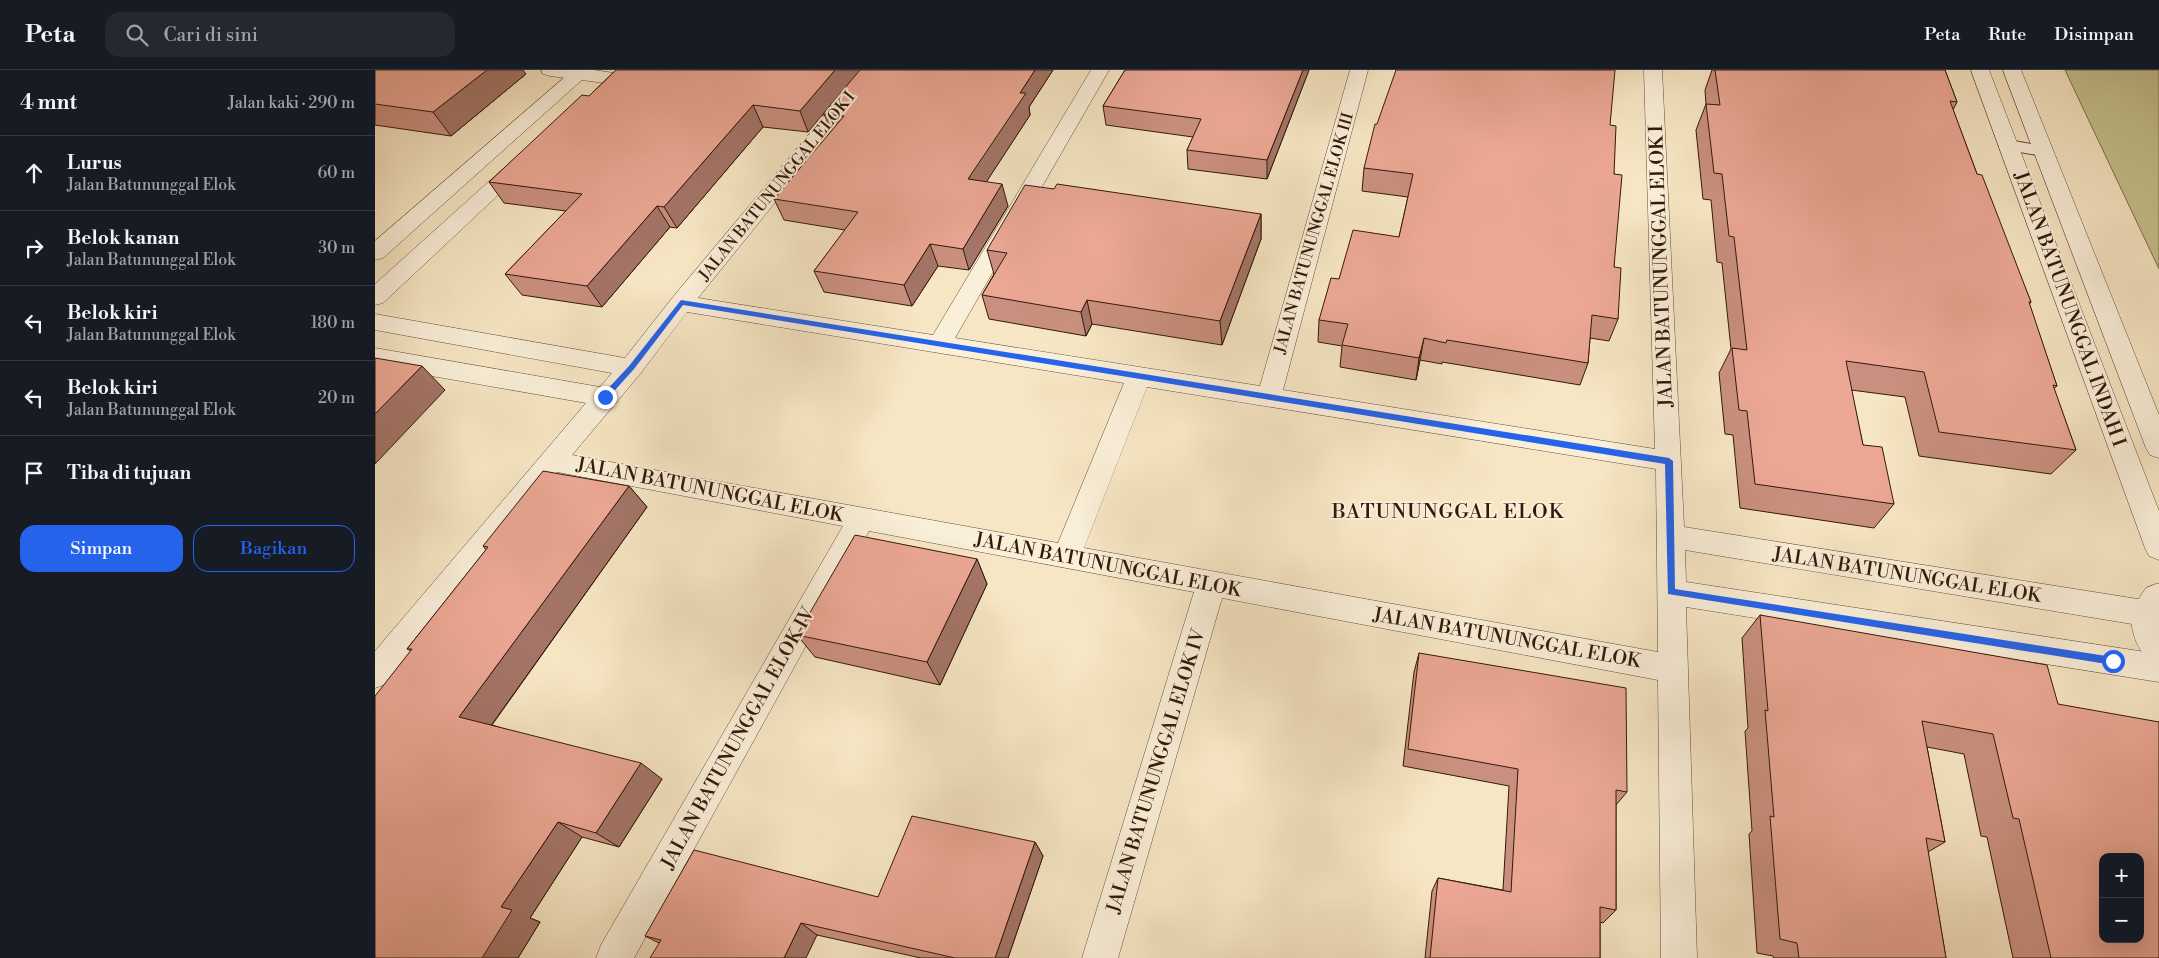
<!DOCTYPE html>
<html lang="id">
<meta charset="utf-8">
<style>
:root{--surface:#171b24;--page:#242831;--text:#f1f3f6;--muted:#9ea1a6;--line:#363941;--accent:#2563eb}
body{margin:0;font-family:"Libre Bodoni",serif;background:var(--page);color:var(--text)}
.controls{position:absolute;right:15px;bottom:15px;display:grid;overflow:hidden;border-radius:10px;box-shadow:0 5px 20px #0002}
.controls button{width:45px;height:45px;display:grid;place-items:center;padding:0;border:0;border-bottom:1px solid var(--line);background:var(--surface);color:var(--text);font:25px sans-serif}
.stop{position:absolute;width:15px;height:15px;margin:-11px;border:4px solid #2563eb;border-radius:50%;background:#fff}
.stop.end{background:#2563eb;border-color:#fff;box-shadow:0 1px 5px #0008}
.list{margin:0;padding:0;list-style:none}
h2{display:flex;justify-content:space-between;align-items:center;height:65px;margin:0;padding:0 20px;font-size:21px}
h2 small{font-size:16px;font-weight:400;color:var(--muted)}
.list li{display:grid;grid-template-columns:32px 1fr auto;gap:15px;align-items:center;box-sizing:border-box;height:75px;padding:0 20px;border-top:1px solid var(--line)}
.list b{display:block;font-size:19px;white-space:nowrap}
.list p{margin:0;font-size:16px;white-space:nowrap;color:var(--muted)}
.list em{font-size:16px;font-style:normal;color:var(--muted)}
.actions{display:flex;gap:10px;padding:15px 20px}
.actions a{flex:1;padding:11px 0;border:1px solid var(--accent);border-radius:15px;text-align:center;font-size:18px;color:var(--accent)}
.actions .main{background:var(--accent);color:#fff}
.icon{flex:none;width:28px;height:28px;fill:none;stroke:currentColor;stroke-width:2;stroke-linecap:round;stroke-linejoin:round}
.map{position:relative;flex:none;width:1784px;height:888px;overflow:hidden}
header{display:flex;align-items:center;gap:30px;box-sizing:border-box;height:70px;padding:0 25px;background:var(--surface);border-bottom:1px solid var(--line)}
header strong{font-size:24px}
nav{display:flex;gap:28px;margin-inline-start:auto;font-size:18px}
.search{width:350px;height:45px;background:var(--page);display:flex;align-items:center;gap:12px;box-sizing:border-box;padding:0 18px;border-radius:15px;color:var(--muted);font-size:19px}
main{display:flex}
aside{flex:1;background:var(--surface)}
.map>svg:first-child{display:block}
.green{fill:#c5c28f;stroke:#7c6e4c}
.lines{fill:none;stroke-linecap:round;stroke-linejoin:round}
.service-casing{stroke:#644c38;stroke-width:2}
.minor-casing{stroke:#644c38;stroke-width:1}
.tertiary-casing{stroke:#644c38;stroke-width:1}
.service{fill:#faefd9;fill-rule:evenodd}
.minor{fill:#faefd9;fill-rule:evenodd}
.tertiary{fill:#faefd9;fill-rule:evenodd}
.wall{fill:#ca907f;stroke:#33190a}
.shaded-wall{fill:#a47568;stroke:#33190a}
.building{fill:#eba794;stroke:#33190a;fill-rule:evenodd}
.route{fill:#2563eb}
.labels{text-anchor:middle;dominant-baseline:central;stroke-width:4;stroke-linejoin:round;paint-order:stroke}
.far-street-label{font-size:16px;fill:#33190a;stroke:#faefd9}
.street-label{font-size:19px;fill:#33190a;stroke:#faefd9}
.neighbourhood-label{font-size:20px;letter-spacing:1px;fill:#33190a;stroke:#faefd9}
</style>
<header>
<strong>Peta</strong>
<div class="search"><svg class="icon" aria-label="search" viewBox="0 0 24 24"><circle cx="10" cy="10" r="6"/><path d="M15 15l6 6"/></svg>Cari di sini</div>
<nav><a>Peta</a><a>Rute</a><a>Disimpan</a></nav>
</header>
<main>
<aside>
<h2>4 mnt<small>Jalan kaki · 290 m</small></h2>
<ul class="list">
<li><svg class="icon" aria-label="ahead" viewBox="0 0 24 24"><path d="M12 20V5M6 11l6-6 6 6"/></svg><div><b>Lurus</b><p>Jalan Batununggal Elok</p></div><em>60 m</em></li>
<li><svg class="icon" aria-label="right" viewBox="0 0 24 24"><path d="M7 20v-9h11M14 6l5 5-5 5"/></svg><div><b>Belok kanan</b><p>Jalan Batununggal Elok</p></div><em>30 m</em></li>
<li><svg class="icon" aria-label="left" viewBox="0 0 24 24"><path d="M17 20v-9H6M10 6l-5 5 5 5"/></svg><div><b>Belok kiri</b><p>Jalan Batununggal Elok</p></div><em>180 m</em></li>
<li><svg class="icon" aria-label="left" viewBox="0 0 24 24"><path d="M17 20v-9H6M10 6l-5 5 5 5"/></svg><div><b>Belok kiri</b><p>Jalan Batununggal Elok</p></div><em>20 m</em></li>
<li><svg class="icon" aria-label="arrive" viewBox="0 0 24 24"><path d="M6 21V4h12l-3 4 3 4H6"/></svg><div><b>Tiba di tujuan</b></div></li>
</ul>
<div class="actions"><a class="main">Simpan</a><a>Bagikan</a></div>
</aside>
<div class="map">
<svg width="1784" height="888" viewBox="0 0 1784 888">
<rect width="100%" height="100%" fill="#f7e6c4"/>
<filter id="stains"><feTurbulence type="fractalNoise" baseFrequency=".004" numOctaves="4"/><feColorMatrix values="0 0 0 0 .2 0 0 0 0 .09 0 0 0 0 .02 0 0 0 .5 -.17"/></filter>
<radialGradient id="worn" r=".72"><stop offset=".6" stop-color="#630" stop-opacity="0"/><stop offset="1" stop-color="#630" stop-opacity=".3"/></radialGradient>
<path class="green" d="M 1690,0 L 1784,0 L 1784,199 Z"/>
<g class="lines">
<defs>
<path id="service" d="M 1633,70 L 1674,77 L 1677,81 L 1674,85 L 1668,86 L 1627,79 L 1624,75 L 1627,71 Z"/>
<g id="minor">
<path d="M 166,0 L 219,0 L 245,4 L 247,8 L 245,12 L 238,14 L 175,6 L 168,4 Z"/>
<path d="M 488,0 L 507,0 L 323,228 L 558,265 L 716,0 L 734,0 L 580,268 L 885,316 L 975,0 L 993,0 L 908,320 L 1280,379 L 1269,0 L 1287,0 L 1309,457 L 1769,530 L 1779,534 L 1784,543 L 1779,552 L 1769,556 L 1310,480 L 1311,512 L 1784,584 L 1784,612 L 1311,537 L 1322,888 L 1286,888 L 1283,610 L 847,528 L 743,888 L 707,888 L 819,522 L 494,461 L 259,888 L 221,888 L 226,875 L 468,456 L 182,402 L 11,614 L 0,618 L 0,581 L 211,333 L 0,296 L 0,278 L 225,317 L 237,303 L 0,260 L 0,244 L 250,288 L 298,227 ZM 312,242 L 749,313 L 683,473 L 197,385 L 265,304 ZM 772,317 L 1281,399 L 1283,582 L 709,478 Z"/>
</g>
<g id="tertiary">
<path d="M 198,0 L 218,0 L 8,188 L 0,190 L 0,171 Z"/>
<path d="M 1596,0 L 1614,0 L 1784,441 L 1784,490 L 1774,486 L 1770,478 Z"/>
<path d="M 1628,0 L 1646,0 L 1784,345 L 1784,388 L 1775,385 L 1771,378 Z"/>
<path d="M 146,87 L 153,89 L 156,93 L 153,97 L 8,233 L 0,235 L 0,214 L 139,89 Z"/>
<path d="M 1781,514 L 1784,514 L 1784,593 C 1760,585 1759,565 1754,543 L 1771,518 Z"/>
</g>
</defs>
<use href="#service" class="service-casing"/>
<use href="#minor" class="minor-casing"/>
<use href="#tertiary" class="tertiary-casing"/>
<use href="#service" class="service"/>
<use href="#minor" class="minor"/>
<use href="#tertiary" class="tertiary"/>
</g>
<g class="wall">
<path d="M 0,0 L 151,4 L 76,66 L 0,55 Z"/>
<path d="M 241,0 L 678,0 L 654,37 L 655,45 L 611,112 L 633,136 L 594,200 L 563,196 L 537,236 L 449,222 L 439,201 L 470,160 L 409,150 L 399,129 L 456,61 L 449,44 L 433,62 L 388,57 L 302,158 L 295,157 L 227,237 L 147,225 L 130,204 L 191,141 L 129,133 L 114,112 L 214,26 Z"/>
<path d="M 750,0 L 934,0 L 892,109 L 813,99 L 812,80 L 818,67 L 731,55 L 728,36 Z"/>
<path d="M 1337,0 L 1570,0 L 1582,32 L 1578,40 L 1602,104 L 1656,232 L 1654,235 L 1682,316 L 1679,319 L 1701,380 L 1676,404 L 1544,386 L 1530,327 L 1476,320 L 1488,375 L 1519,434 L 1499,458 L 1365,438 L 1358,365 L 1350,364 L 1344,303 L 1356,279 L 1347,193 L 1342,192 L 1336,130 L 1328,129 L 1321,60 L 1331,34 L 1330,20 Z"/>
<path d="M 1235,55 L 1239,104 L 1239,197 L 1243,249 L 1234,271 L 1215,268 L 1213,293 L 1205,315 L 1067,292 L 1067,294 L 1045,290 L 1041,310 L 965,297 L 967,276 L 943,272 L 944,250 L 964,209 L 1024,167 L 1033,127 L 987,121 L 989,98 Z"/>
<path d="M 886,144 L 886,169 L 847,275 L 717,254 L 711,266 L 614,249 L 607,225 L 619,204 L 612,180 Z"/>
<path d="M 254,416 L 272,437 L 117,655 L 287,709 L 244,777 L 207,767 L 155,848 L 165,852 L 143,888 L 36,581 L 32,579 L 111,480 L 108,476 Z"/>
<path d="M 602,489 L 612,514 L 565,615 L 440,587 L 422,565 Z"/>
<path d="M 1385,545 L 1683,634 L 1784,888 L 1638,888 L 1612,767 L 1606,766 L 1589,684 L 1552,677 L 1570,772 L 1553,782 L 1571,888 L 1399,888 L 1398,886 L 1382,883 L 1374,764 L 1377,761 L 1370,661 L 1373,658 L 1367,568 Z"/>
<path d="M 1044,583 L 1252,722 L 1241,735 L 1241,840 L 1228,853 L 1225,852 L 1225,888 L 1050,888 L 1057,821 L 1063,808 L 1128,820 L 1134,716 L 1028,696 L 1039,602 Z"/>
<path d="M 660,772 L 668,786 L 633,888 L 546,888 L 442,865 L 284,873 L 270,866 L 503,827 Z"/>
</g>
<g class="shaded-wall">
<path d="M 112,0 L 148,0 L 151,4 L 76,66 L 58,42 Z"/>
<path d="M 460,0 L 486,0 L 433,62 L 425,41 Z"/>
<path d="M 660,0 L 678,0 L 654,37 L 655,45 L 599,131 L 593,109 L 645,23 Z"/>
<path d="M 928,0 L 934,0 L 892,109 L 892,90 Z"/>
<path d="M 378,35 L 388,57 L 302,158 L 289,137 Z"/>
<path d="M 627,114 L 633,136 L 594,200 L 588,179 Z"/>
<path d="M 282,136 L 295,157 L 227,237 L 212,216 Z"/>
<path d="M 886,144 L 886,169 L 847,275 L 845,251 Z"/>
<path d="M 555,174 L 563,196 L 537,236 L 529,215 Z"/>
<path d="M 712,230 L 717,254 L 711,266 L 706,242 Z"/>
<path d="M 1049,268 L 1045,290 L 1041,310 L 1044,288 Z"/>
<path d="M 47,296 L 70,320 L 0,394 L 0,344 Z"/>
<path d="M 254,416 L 272,437 L 110,664 L 84,647 Z"/>
<path d="M 602,489 L 612,514 L 565,615 L 552,592 Z"/>
<path d="M 266,693 L 287,709 L 244,777 L 221,763 Z"/>
<path d="M 183,752 L 207,767 L 155,848 L 165,852 L 143,888 L 107,888 L 126,837 Z"/>
<path d="M 660,772 L 668,786 L 633,888 L 620,888 Z"/>
<path d="M 426,853 L 442,865 L 431,888 L 409,888 Z"/>
</g>
<g class="building">
<path d="M 0,0 L 112,0 L 58,42 L 0,34 Z"/>
<path d="M 241,0 L 460,0 L 425,41 L 378,35 L 289,137 L 282,136 L 212,216 L 130,204 L 207,124 L 114,112 L 207,25 L 214,26 Z"/>
<path d="M 485,0 L 660,0 L 645,23 L 651,23 L 593,109 L 627,114 L 588,179 L 555,174 L 529,215 L 439,201 L 483,142 L 399,129 L 469,46 L 448,44 Z"/>
<path d="M 750,0 L 928,0 L 892,90 L 812,80 L 826,49 L 728,36 Z"/>
<path d="M 1021,0 L 1240,0 L 1235,55 L 1241,56 L 1239,104 L 1247,105 L 1239,197 L 1246,198 L 1243,249 L 1217,245 L 1213,293 L 1072,270 L 1071,273 L 1049,268 L 1044,288 L 967,275 L 973,254 L 944,250 L 956,208 L 964,209 L 978,160 L 1024,167 L 1038,104 L 989,98 L 1000,54 L 1002,54 Z"/>
<path d="M 1340,0 L 1570,0 L 1582,32 L 1575,31 L 1602,104 L 1607,105 L 1656,232 L 1654,232 L 1682,316 L 1678,315 L 1701,380 L 1564,362 L 1549,302 L 1471,291 L 1488,375 L 1507,377 L 1519,434 L 1380,414 L 1372,341 L 1364,340 L 1357,278 L 1372,280 L 1359,167 L 1354,166 L 1347,104 L 1339,103 L 1331,34 L 1345,35 Z"/>
<path d="M 682,114 L 886,144 L 845,251 L 712,230 L 706,242 L 607,225 L 632,183 L 612,180 L 650,115 L 679,119 Z"/>
<path d="M 0,288 L 47,296 L 0,344 Z"/>
<path d="M 168,401 L 254,416 L 84,647 L 266,693 L 221,763 L 183,752 L 126,837 L 137,840 L 107,888 L 0,888 L 0,626 L 37,579 L 32,579 L 113,477 L 108,476 Z"/>
<path d="M 480,465 L 602,489 L 552,592 L 422,565 Z"/>
<path d="M 1385,545 L 1672,595 L 1683,634 L 1784,652 L 1784,888 L 1676,888 L 1644,749 L 1638,748 L 1618,664 L 1547,651 L 1570,772 L 1551,768 L 1571,888 L 1424,888 L 1422,873 L 1405,869 L 1395,746 L 1399,747 L 1390,640 L 1393,641 ZM 1728,787 L 1765,787 L 1765,869 L 1728,869 Z"/>
<path d="M 1044,583 L 1251,618 L 1252,722 L 1241,720 L 1241,840 L 1225,837 L 1225,888 L 1055,888 L 1063,808 L 1136,822 L 1143,699 L 1033,679 Z"/>
<path d="M 537,746 L 660,772 L 620,888 L 580,888 L 426,853 L 409,888 L 275,888 L 286,870 L 270,866 L 319,780 L 503,827 Z"/>
</g>
<path class="route" d="M 306,230 L 1294,388 L 1298,391 L 1300,519 L 1738,587 L 1743,591 L 1738,595 L 1293,524 L 1290,394 L 308,235 L 259,299 L 232,329 L 227,329 L 227,325 L 254,296 Z"/>
<g class="labels">
<g class="far-street-label">
<text transform="translate(402 116) rotate(-51)">JALAN BATUNUNGGAL ELOK I</text>
<text transform="translate(939 163) rotate(-74)">JALAN BATUNUNGGAL ELOK III</text>
</g>
<g class="street-label">
<text transform="translate(1286 196) rotate(-92)">JALAN BATUNUNGGAL ELOK I</text>
<text transform="translate(1695 239) rotate(70)">JALAN BATUNUNGGAL INDAH I</text>
<text transform="translate(335 420) rotate(11)">JALAN BATUNUNGGAL ELOK</text>
<text transform="translate(733 495) rotate(11)">JALAN BATUNUNGGAL ELOK</text>
<text transform="translate(1532 505) rotate(9)">JALAN BATUNUNGGAL ELOK</text>
<text transform="translate(1132 568) rotate(10)">JALAN BATUNUNGGAL ELOK</text>
<text transform="translate(363 668) rotate(-61)">JALAN BATUNUNGGAL ELOK IV</text>
<text transform="translate(781 701) rotate(-73)">JALAN BATUNUNGGAL ELOK IV</text>
</g>
<g class="neighbourhood-label">
<text x="1073" y="442">BATUNUNGGAL ELOK</text>
</g>
</g>
<rect width="100%" height="100%" filter="url(#stains)"/>
<rect width="100%" height="100%" fill="url(#worn)"/>
</svg>
<div class="controls">
<button>+</button>
<button>−</button>
</div>
<div class="stop" style="left:1738px;top:591px"></div>
<div class="stop end" style="left:230px;top:327px"></div>
</div>
</main>
